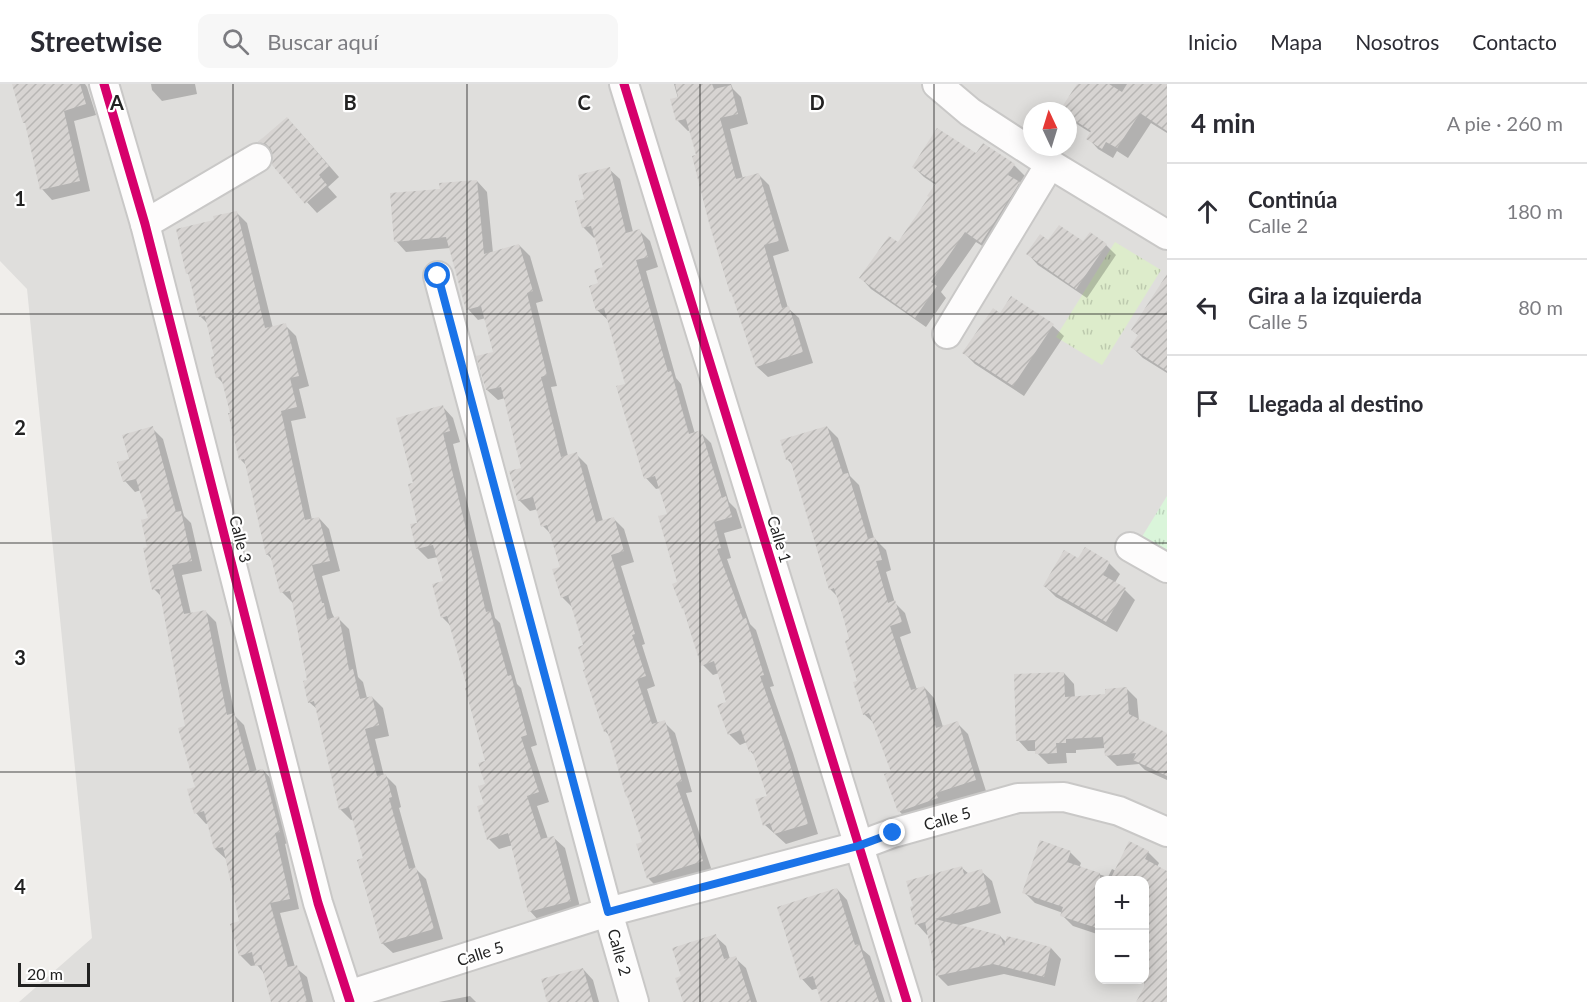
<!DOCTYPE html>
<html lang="es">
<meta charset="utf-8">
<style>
:root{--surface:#fff;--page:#f7f7f7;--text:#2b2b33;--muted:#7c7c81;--line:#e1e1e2}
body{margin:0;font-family:Lato,sans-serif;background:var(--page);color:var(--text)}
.controls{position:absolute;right:18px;bottom:18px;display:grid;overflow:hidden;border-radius:12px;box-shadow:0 3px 15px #0003}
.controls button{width:54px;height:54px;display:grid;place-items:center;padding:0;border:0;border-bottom:2px solid var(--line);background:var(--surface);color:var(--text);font:30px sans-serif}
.compass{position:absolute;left:1023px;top:18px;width:54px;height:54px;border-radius:50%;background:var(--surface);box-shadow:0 3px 15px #0003;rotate:356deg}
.scale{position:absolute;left:18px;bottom:15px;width:72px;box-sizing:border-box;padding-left:6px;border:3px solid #222;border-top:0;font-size:16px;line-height:21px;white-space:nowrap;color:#222;-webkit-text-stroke:4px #fff;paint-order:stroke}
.stop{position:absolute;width:18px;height:18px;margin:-14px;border:4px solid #1a73e8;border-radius:50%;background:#fff}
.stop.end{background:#1a73e8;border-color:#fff;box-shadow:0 2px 6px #0008}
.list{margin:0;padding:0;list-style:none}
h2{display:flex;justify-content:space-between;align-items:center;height:78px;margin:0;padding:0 24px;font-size:26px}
h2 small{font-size:20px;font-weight:400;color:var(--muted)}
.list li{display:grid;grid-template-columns:39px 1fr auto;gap:18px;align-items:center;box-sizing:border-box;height:96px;padding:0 24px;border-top:2px solid var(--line)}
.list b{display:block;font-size:22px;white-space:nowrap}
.list p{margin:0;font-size:20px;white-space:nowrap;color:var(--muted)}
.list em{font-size:20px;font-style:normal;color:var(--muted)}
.icon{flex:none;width:33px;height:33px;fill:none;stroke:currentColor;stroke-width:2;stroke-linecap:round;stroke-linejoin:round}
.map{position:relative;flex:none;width:1167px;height:918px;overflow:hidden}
header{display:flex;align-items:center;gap:36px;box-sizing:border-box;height:84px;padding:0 30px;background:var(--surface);border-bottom:2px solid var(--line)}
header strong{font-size:28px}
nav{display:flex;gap:33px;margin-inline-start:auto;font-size:21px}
.search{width:420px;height:54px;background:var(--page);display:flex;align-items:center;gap:15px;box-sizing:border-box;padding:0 21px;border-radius:12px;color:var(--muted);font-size:22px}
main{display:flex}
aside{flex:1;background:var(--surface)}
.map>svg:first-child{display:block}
.residential{fill:#dfdedc;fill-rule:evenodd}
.grass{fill:url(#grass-tufts)}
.park{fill:url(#park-tufts)}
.shadow{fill:#0003}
.building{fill:url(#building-hatch)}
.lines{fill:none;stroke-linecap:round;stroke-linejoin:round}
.street-casing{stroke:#c9c8c7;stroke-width:32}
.street{stroke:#fdfcfc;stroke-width:28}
.cycleway-casing{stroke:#fff;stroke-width:13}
.cycleway{stroke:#d6006c;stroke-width:9}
.route{stroke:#1a73e8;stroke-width:8}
.grid{fill:none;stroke:#222;stroke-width:1.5;stroke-opacity:0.55}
.labels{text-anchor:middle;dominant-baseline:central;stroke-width:4.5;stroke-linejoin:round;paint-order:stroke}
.street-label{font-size:16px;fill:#222;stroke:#fff}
.grid-label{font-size:20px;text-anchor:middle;font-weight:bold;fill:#222;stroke:#fff;stroke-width:4.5;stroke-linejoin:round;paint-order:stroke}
</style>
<header>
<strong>Streetwise</strong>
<div class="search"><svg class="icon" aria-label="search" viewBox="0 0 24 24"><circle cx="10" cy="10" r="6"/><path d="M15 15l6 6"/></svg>Buscar aquí</div>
<nav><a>Inicio</a><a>Mapa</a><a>Nosotros</a><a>Contacto</a></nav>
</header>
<main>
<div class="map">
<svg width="1167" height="918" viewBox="0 0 1167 918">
<defs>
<pattern id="grass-tufts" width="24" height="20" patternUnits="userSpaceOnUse" patternTransform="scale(1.5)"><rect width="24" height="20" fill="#ddeccb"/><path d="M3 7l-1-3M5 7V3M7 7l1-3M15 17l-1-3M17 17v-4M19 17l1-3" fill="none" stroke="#bdcaae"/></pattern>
<pattern id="park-tufts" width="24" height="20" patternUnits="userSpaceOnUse" patternTransform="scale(1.5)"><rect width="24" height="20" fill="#daf5da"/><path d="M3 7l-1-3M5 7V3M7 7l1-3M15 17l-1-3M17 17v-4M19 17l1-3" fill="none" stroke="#bbd2bb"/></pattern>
<pattern id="building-hatch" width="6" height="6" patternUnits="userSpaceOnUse" patternTransform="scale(1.5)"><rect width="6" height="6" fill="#d7d4d2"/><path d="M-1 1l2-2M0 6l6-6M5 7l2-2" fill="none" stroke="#b8b6b4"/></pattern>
</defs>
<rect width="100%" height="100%" fill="#f0eeeb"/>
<path class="residential" d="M 0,0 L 1167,0 L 1167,918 L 19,918 L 92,854 L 27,205 L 0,177 ZM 1032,27 L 1068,27 L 1068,63 L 1032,63 ZM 1100,796 L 1144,796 L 1144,896 L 1100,896 Z"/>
<path class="grass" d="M 1115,158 L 1161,186 L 1102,281 L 1056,253 Z"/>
<path class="park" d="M 1167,412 L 1167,470 L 1140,456 Z"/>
<g class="shadow">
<path d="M 13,0 L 85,0 L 87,3 L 96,31 L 74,37 L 90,107 L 52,116 L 42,105 L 27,40 Z"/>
<path d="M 151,0 L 195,0 L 197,10 L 162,17 L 152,6 Z"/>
<path d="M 674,0 L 731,0 L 733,5 L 741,13 L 748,40 L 730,45 L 743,95 L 759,91 L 769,101 L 789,167 L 773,172 L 788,224 L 799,234 L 813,279 L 768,293 L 757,283 L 734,211 L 731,208 L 691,46 L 688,47 L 677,36 L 678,14 Z"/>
<path d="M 1079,0 L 1167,0 L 1167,49 L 1151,39 L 1128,74 L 1117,67 L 1113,74 L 1098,65 L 1088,54 L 1091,49 L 1072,37 L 1068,32 L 1068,27 L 1062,26 Z"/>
<path d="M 297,45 L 339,93 L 328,103 L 337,113 L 317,129 L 273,81 L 274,69 L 270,68 L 260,58 Z"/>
<path d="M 983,61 L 1015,82 L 1025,92 L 1019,100 L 1029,110 L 992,168 L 976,158 L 941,208 L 946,214 L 926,243 L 871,205 L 861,194 L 898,160 L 931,113 L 936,101 L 924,93 L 914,83 L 976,71 Z"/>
<path d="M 609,85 L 620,95 L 633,148 L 640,147 L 650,157 L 658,183 L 646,187 L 676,294 L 681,300 L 695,350 L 700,348 L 711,359 L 729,418 L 736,425 L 742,444 L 724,449 L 731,474 L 727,475 L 750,540 L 756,546 L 774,602 L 770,603 L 793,669 L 818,750 L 786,760 L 765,741 L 769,713 L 755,672 L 751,668 L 747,658 L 740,661 L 729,650 L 728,619 L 719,589 L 713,591 L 703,581 L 679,499 L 669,431 L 660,404 L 656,405 L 646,394 L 627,301 L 608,236 L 597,226 L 599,200 L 604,184 L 595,153 L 594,154 L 583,143 L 586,116 Z"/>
<path d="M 477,97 L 487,108 L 493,169 L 519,161 L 530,172 L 543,217 L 536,219 L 557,302 L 551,303 L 568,372 L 576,370 L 587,381 L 603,437 L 613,434 L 624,445 L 634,478 L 621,482 L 645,560 L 642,561 L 655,602 L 647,605 L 658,640 L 664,638 L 675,649 L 692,708 L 686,709 L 712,787 L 659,805 L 649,795 L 638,761 L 644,759 L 610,652 L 605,647 L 586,586 L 585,562 L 573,524 L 562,513 L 562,484 L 552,451 L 543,442 L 538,425 L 530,427 L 519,416 L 523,385 L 505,314 L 498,316 L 487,306 L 495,269 L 486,234 L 478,236 L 468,225 L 450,164 L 406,168 L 396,157 L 441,106 Z"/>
<path d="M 237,129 L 247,139 L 273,244 L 285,241 L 296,252 L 309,302 L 299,305 L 306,334 L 291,337 L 312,436 L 319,434 L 329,445 L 340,487 L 322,492 L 332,529 L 335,535 L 338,534 L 349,545 L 358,593 L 363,598 L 367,614 L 372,613 L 383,624 L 389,652 L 375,655 L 384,692 L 386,692 L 396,702 L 401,723 L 399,724 L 416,785 L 426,795 L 443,855 L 393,869 L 382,859 L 365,775 L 354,735 L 351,736 L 340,725 L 317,625 L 309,618 L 308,598 L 293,519 L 282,508 L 273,476 L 267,470 L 247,382 L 241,376 L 224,300 L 217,293 L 216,274 L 209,241 L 200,232 L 190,191 L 187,189 L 216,137 Z"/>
<path d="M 1049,158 L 1106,161 L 1116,171 L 1087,214 L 1038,181 L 1028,170 Z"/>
<path d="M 1167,193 L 1167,289 L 1143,274 L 1132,263 L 1139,252 L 1132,246 Z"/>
<path d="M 1011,214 L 1053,242 L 1064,252 L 1024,312 L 975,280 L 964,269 L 1000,231 Z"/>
<path d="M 443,323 L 453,334 L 460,358 L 453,360 L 495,534 L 500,539 L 517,600 L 521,604 L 537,661 L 531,663 L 549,718 L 537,722 L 548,755 L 554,754 L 565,764 L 581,827 L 540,838 L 530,827 L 513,761 L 499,765 L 489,755 L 486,721 L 487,678 L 452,543 L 442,533 L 445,498 L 438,473 L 428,475 L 418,465 L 419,440 L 415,400 Z"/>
<path d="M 827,343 L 838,354 L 850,392 L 859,401 L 874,454 L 886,466 L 891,486 L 886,488 L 895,519 L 905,529 L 911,549 L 900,553 L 917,606 L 924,603 L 934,614 L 943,643 L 957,639 L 968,650 L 986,707 L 946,720 L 910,738 L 900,728 L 886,691 L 893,689 L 876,641 L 864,630 L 851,556 L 838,513 L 830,505 L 794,382 L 787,375 Z"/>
<path d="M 152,344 L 163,355 L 184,432 L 191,439 L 202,487 L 182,491 L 191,530 L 206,528 L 216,538 L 235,632 L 244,641 L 257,688 L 263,686 L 273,697 L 290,758 L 285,760 L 299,825 L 280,829 L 295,883 L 307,893 L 313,918 L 272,918 L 264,889 L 257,881 L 251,882 L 240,871 L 241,838 L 226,775 L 215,765 L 209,739 L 206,740 L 196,729 L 197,704 L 187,643 L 162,513 L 154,505 L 149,464 L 149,436 L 141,406 L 135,408 L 125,397 L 131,376 Z"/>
<path d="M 1085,465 L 1109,479 L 1120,490 L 1114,500 L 1125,506 L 1135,516 L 1117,548 L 1056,513 L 1045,502 L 1079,476 Z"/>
<path d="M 1064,589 L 1074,600 L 1075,614 L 1107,611 L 1126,604 L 1137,615 L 1139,637 L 1167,650 L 1167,696 L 1145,686 L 1139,680 L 1117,682 L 1106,671 L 1105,664 L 1076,666 L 1076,669 L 1066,669 L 1067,679 L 1048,680 L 1037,669 L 1037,667 L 1028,667 L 1018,656 Z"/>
<path d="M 1070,768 L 1081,779 L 1079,784 L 1108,793 L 1112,785 L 1116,787 L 1148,768 L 1159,779 L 1157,783 L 1167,788 L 1167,918 L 1144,918 L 1155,886 L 1144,796 L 1100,796 L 1100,851 L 1073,842 L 1062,831 L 1063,829 L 1035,819 L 1024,808 Z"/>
<path d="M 962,784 L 969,790 L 981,787 L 992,797 L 1001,829 L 957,842 L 1000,852 L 1007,859 L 1051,864 L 1061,875 L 1055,902 L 1004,890 L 948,902 L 938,892 L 929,850 L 927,851 L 917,840 Z"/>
<path d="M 837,805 L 847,816 L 863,866 L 870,872 L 885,918 L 823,918 L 819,904 L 812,906 L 802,895 L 778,824 Z"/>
<path d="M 715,852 L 726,862 L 730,875 L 735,874 L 746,884 L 757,918 L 685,918 L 683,893 Z"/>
<path d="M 583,885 L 593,896 L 599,918 L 549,918 Z"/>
<path d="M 470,912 L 476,918 L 439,918 Z"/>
</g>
<g class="building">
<path d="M 12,0 L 80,0 L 86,20 L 64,27 L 80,97 L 40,106 L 25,39 L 23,39 Z"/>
<path d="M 675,0 L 712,0 L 714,5 L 731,1 L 738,30 L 720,34 L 736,95 L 759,89 L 779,157 L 764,161 L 782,224 L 789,222 L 803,268 L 756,283 L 731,208 L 730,209 L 709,139 L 692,72 L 696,71 L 686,35 L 676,37 L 670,15 L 678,13 Z"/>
<path d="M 1077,0 L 1109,0 L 1122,8 L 1127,0 L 1167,0 L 1167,47 L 1140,29 L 1117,64 L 1106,58 L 1102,65 L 1086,55 L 1091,47 L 1068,32 L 1068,27 L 1060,26 Z"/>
<path d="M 287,33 L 329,82 L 319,91 L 327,101 L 305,120 L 272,81 L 273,73 L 271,65 L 266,60 L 258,58 Z"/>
<path d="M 937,44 L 976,69 L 983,59 L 1015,80 L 1008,91 L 1020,98 L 981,159 L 965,148 L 931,198 L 937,202 L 915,234 L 859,194 L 889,152 L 898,158 L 929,113 L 927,112 L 936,99 L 912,83 Z"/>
<path d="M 610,83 L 626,149 L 640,145 L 648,173 L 636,176 L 668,288 L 671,287 L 689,350 L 701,346 L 722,414 L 726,412 L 732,433 L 714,438 L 721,464 L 717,465 L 743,535 L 746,534 L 764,591 L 760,592 L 783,657 L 808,740 L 774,750 L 770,739 L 763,742 L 755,715 L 767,712 L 752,667 L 749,668 L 741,646 L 728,651 L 717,621 L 726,618 L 714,577 L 701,582 L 683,524 L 682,525 L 672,500 L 677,498 L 658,432 L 667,430 L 655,392 L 644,395 L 616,302 L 625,300 L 604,224 L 596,227 L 589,202 L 598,199 L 594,186 L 603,183 L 591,142 L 582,144 L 575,117 L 584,115 L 578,91 Z"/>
<path d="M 477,96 L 484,170 L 519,160 L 533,207 L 527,209 L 547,291 L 541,293 L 561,373 L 577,368 L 596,438 L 614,433 L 624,467 L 611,471 L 635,550 L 632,551 L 646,592 L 637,595 L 652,640 L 665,636 L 682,697 L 676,699 L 703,777 L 647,795 L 636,760 L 642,758 L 627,712 L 626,713 L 607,646 L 604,648 L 583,586 L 585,585 L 578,563 L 583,561 L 568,511 L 561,514 L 552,485 L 560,483 L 547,441 L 541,443 L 533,413 L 518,417 L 509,387 L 521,384 L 501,303 L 486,306 L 476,272 L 493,268 L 481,222 L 466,226 L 446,153 L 394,158 L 390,109 L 440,105 L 439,99 Z"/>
<path d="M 237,127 L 265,244 L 286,239 L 299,292 L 290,294 L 297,323 L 281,327 L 305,436 L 319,433 L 330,477 L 312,481 L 322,519 L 324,519 L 327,535 L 339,532 L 349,586 L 353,585 L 360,615 L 372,612 L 379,641 L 365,645 L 377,692 L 386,690 L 392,713 L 389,714 L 409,785 L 416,783 L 434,845 L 381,860 L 357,776 L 363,774 L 349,723 L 339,726 L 314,617 L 308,619 L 303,597 L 307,596 L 290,507 L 280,509 L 270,470 L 266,471 L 244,375 L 239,376 L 228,329 L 230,329 L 221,293 L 216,294 L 211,273 L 214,272 L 205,232 L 199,233 L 188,189 L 186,190 L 176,145 L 214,136 L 213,132 Z"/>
<path d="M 1059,141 L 1083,157 L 1090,148 L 1107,160 L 1076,205 L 1026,170 L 1040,150 L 1048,156 Z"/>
<path d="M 1167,190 L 1167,287 L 1130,263 L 1138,251 L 1131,246 Z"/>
<path d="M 1011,212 L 1054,240 L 1013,302 L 962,269 L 993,224 L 1000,229 Z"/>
<path d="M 443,321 L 450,347 L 443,349 L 486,528 L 490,527 L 508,592 L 511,591 L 527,651 L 521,653 L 539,708 L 527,712 L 541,755 L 554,752 L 571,817 L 528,828 L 508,749 L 487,756 L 477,722 L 484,720 L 478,702 L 485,700 L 478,679 L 485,677 L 465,604 L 467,603 L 447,532 L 441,534 L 432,500 L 443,497 L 433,461 L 416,465 L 410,440 L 417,439 L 408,400 L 413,399 L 396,334 Z"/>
<path d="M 153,342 L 176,428 L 181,427 L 192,477 L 172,481 L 184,530 L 206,526 L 227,631 L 234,629 L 250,688 L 263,685 L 280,748 L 275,749 L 290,815 L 270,819 L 288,883 L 297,881 L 307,918 L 271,918 L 261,881 L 255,882 L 252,868 L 239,872 L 230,840 L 239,837 L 223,763 L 214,765 L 204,727 L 194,730 L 187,705 L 195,703 L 178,644 L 185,642 L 159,505 L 152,506 L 143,464 L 147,463 L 141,436 L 148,434 L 136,395 L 123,398 L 117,378 L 129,375 L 122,351 Z"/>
<path d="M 827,342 L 843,390 L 848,389 L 868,455 L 875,453 L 882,476 L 876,477 L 888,519 L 895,516 L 902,538 L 890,542 L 911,606 L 924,602 L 936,644 L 958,637 L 976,696 L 936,709 L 938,714 L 898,728 L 884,690 L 891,688 L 869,629 L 863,631 L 853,598 L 857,597 L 845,557 L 849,555 L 844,536 L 834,504 L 829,506 L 790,375 L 786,376 L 780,356 Z"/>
<path d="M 1085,463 L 1110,478 L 1103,491 L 1126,504 L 1106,538 L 1043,502 L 1064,466 L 1078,474 Z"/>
<path d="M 1064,588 L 1065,613 L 1105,610 L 1105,605 L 1127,603 L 1129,630 L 1167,649 L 1167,692 L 1133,676 L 1136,669 L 1105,672 L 1103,653 L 1066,655 L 1066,659 L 1056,659 L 1057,669 L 1035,670 L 1035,656 L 1016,657 L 1014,590 Z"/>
<path d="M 1040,756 L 1071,767 L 1067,778 L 1100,789 L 1100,845 L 1060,832 L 1063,823 L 1022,809 Z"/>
<path d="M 1129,757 L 1149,767 L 1145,775 L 1167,787 L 1167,918 L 1136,918 L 1144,903 L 1144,796 L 1110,796 Z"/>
<path d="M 962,782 L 964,790 L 982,785 L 991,819 L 935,835 L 1000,851 L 1004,862 L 1007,852 L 1051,863 L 1044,893 L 993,880 L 936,892 L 925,838 L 915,841 L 910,823 L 913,822 L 906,797 Z"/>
<path d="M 837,804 L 855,861 L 859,860 L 879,918 L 821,918 L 813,892 L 800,896 L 777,823 Z"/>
<path d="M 716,850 L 724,875 L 736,872 L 751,918 L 683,918 L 675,894 L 681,892 L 672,864 Z"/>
<path d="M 583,884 L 593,918 L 547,918 L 541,895 Z"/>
</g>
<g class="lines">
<defs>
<g id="street">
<path d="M 104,0 L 145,140 L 318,819 L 350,918"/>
<path d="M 624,0 L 907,918"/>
<path d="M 937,0 L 970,28 L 1050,80 L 1167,151"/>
<path d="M 145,140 L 257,74"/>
<path d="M 438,192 L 608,828 L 634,918"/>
<path d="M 947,250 L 1050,80"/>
<path d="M 1130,463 L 1167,484"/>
<path d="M 348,911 L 608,828 L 858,762 L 893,749 L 1018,714 L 1064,713 L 1119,727 L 1167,748"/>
</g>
</defs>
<use href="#street" class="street-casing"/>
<use href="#street" class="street"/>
<defs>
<g id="cycleway">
<path d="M 104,0 L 145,140 L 318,819 L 350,918"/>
<path d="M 624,0 L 907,918"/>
</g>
</defs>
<use href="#cycleway" class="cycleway-casing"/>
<use href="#cycleway" class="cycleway"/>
</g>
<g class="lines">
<path class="route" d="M 438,192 L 608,828 L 858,762 L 893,749"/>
</g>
<path class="grid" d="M 233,0 L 233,918M 467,0 L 467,918M 700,0 L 700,918M 934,0 L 934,918M 0,230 L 1167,230M 0,459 L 1167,459M 0,688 L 1167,688"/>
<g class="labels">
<g class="street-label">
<text transform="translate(241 455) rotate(76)">Calle 3</text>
<text transform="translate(780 455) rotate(73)">Calle 1</text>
<text transform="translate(947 734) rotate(-16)">Calle 5</text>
<text transform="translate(620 868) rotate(74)">Calle 2</text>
<text transform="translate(480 869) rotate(-18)">Calle 5</text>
</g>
</g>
<g class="grid-label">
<text x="117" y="26">A</text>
<text x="350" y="26">B</text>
<text x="584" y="26">C</text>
<text x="817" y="26">D</text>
<text x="20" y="122">1</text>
<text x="20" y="351">2</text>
<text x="20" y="581">3</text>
<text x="20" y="810">4</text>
</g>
</svg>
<div class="controls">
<button>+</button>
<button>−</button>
</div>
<svg class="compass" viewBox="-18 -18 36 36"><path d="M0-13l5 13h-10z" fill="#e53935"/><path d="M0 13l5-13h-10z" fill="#7c7c81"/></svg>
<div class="scale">20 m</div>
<div class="stop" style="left:438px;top:192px"></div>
<div class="stop end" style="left:893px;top:749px"></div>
</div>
<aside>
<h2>4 min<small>A pie · 260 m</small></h2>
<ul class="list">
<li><svg class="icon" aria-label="ahead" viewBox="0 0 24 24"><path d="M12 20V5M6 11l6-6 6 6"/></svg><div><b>Continúa</b><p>Calle 2</p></div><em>180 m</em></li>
<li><svg class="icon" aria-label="left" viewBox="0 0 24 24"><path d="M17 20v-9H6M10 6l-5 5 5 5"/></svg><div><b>Gira a la izquierda</b><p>Calle 5</p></div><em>80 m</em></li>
<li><svg class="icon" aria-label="arrive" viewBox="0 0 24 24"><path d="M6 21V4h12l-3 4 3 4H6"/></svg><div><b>Llegada al destino</b></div></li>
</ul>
</aside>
</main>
